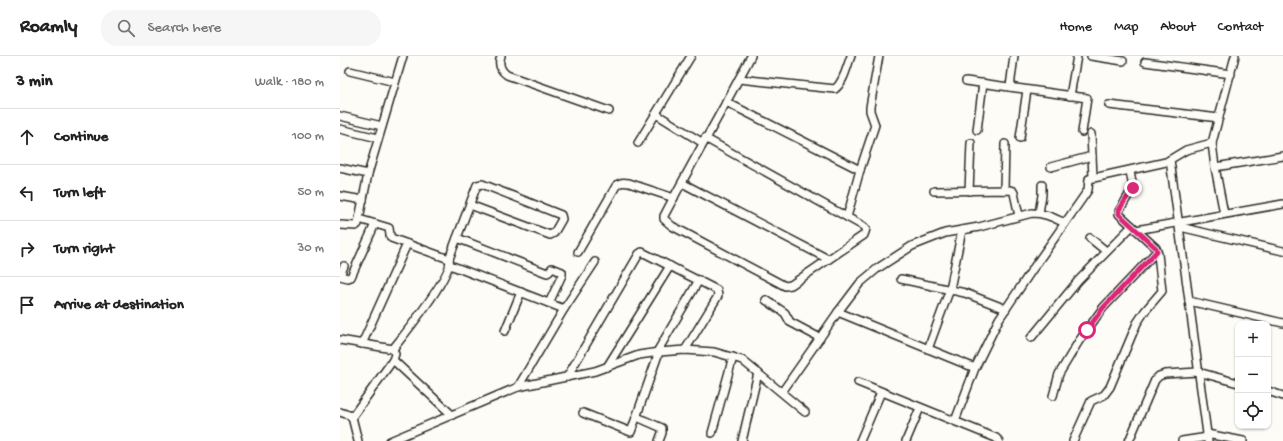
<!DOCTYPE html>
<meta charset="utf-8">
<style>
:root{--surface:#fff;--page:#f6f6f6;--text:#222;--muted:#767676;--line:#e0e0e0}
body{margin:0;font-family:"Gochi Hand",sans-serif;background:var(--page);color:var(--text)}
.controls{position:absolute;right:12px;bottom:12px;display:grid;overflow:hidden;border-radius:8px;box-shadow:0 1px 3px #0004}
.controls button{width:36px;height:36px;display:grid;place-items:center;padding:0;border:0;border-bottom:1px solid var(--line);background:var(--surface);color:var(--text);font:20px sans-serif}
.stop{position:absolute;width:12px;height:12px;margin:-9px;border:3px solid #db2777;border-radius:50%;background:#fff}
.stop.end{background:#db2777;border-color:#fff;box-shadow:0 1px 4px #0008}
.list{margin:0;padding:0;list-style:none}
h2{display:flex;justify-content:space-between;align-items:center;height:52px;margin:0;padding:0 16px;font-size:17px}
h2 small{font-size:13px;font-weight:400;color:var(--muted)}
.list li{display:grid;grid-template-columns:26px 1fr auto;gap:12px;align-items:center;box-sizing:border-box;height:56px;padding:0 16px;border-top:1px solid var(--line)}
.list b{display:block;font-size:15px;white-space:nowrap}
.list em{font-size:13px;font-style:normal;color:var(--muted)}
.icon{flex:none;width:22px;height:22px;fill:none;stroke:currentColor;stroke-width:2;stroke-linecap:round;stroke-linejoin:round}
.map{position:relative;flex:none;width:943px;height:385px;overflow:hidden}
header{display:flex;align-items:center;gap:24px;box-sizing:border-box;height:56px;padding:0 20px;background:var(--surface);border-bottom:1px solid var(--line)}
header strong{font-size:19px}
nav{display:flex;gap:22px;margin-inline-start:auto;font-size:14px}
.search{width:280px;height:36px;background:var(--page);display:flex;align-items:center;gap:10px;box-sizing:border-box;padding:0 14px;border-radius:16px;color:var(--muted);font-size:15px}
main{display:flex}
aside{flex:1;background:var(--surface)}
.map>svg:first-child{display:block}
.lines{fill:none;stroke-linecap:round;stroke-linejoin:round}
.minor-casing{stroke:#2b2b2b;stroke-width:10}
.minor{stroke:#fdfcf7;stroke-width:7}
.route{stroke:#db2777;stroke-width:5}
</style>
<header>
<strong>Roamly</strong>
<div class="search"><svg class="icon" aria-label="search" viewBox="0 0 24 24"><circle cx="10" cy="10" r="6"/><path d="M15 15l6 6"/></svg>Search here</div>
<nav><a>Home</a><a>Map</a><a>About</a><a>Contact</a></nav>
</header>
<main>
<aside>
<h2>3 min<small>Walk · 180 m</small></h2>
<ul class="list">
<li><svg class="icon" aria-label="ahead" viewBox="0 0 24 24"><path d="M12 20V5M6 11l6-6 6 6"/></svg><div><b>Continue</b></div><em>100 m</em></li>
<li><svg class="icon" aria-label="left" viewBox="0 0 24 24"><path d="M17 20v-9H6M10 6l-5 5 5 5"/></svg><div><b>Turn left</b></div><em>50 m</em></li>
<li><svg class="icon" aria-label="right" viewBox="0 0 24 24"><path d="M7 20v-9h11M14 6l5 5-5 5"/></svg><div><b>Turn right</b></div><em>30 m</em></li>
<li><svg class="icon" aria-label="arrive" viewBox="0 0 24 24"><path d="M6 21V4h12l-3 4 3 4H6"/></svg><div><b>Arrive at destination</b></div></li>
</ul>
</aside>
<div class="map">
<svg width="943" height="385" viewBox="0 0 943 385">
<rect width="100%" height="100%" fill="#fdfcf7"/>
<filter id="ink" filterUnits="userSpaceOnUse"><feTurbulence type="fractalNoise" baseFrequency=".025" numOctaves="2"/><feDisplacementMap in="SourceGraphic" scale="8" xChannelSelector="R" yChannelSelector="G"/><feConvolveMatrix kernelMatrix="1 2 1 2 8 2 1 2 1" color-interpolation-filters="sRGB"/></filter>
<g filter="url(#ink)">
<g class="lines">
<defs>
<g id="minor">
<path d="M 161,0 C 158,8 160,14 167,19 L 269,55"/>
<path d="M 751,0 L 783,5"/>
<path d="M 805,6 L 891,18"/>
<path d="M 10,15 L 55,26"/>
<path d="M 399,23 L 495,33 C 504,26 507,10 511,0"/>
<path d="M 626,25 L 747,42 L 742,76"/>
<path d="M 670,31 L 674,0"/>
<path d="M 730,40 L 737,0"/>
<path d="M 386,46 L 520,114"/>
<path d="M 769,49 L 879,62"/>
<path d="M 316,58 L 363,87"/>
<path d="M 0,60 L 42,70"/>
<path d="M 0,73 L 38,82"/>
<path d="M 637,74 L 643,27"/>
<path d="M 751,78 L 753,121"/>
<path d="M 365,82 L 523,170 L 526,173 L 524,179 L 451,229 L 445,230 L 332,170 L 324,163 L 324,160 C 352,106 383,54 411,0"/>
<path d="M 680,82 L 687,34"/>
<path d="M 298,87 L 351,0"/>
<path d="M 830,104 L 868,385"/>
<path d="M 711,111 L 752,100"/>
<path d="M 875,111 L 943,100"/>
<path d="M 0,112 L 28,118"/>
<path d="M 342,127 L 488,203"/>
<path d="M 664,134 L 665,88"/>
<path d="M 594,135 L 670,134 L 673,135 L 674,137 L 679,160"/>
<path d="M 629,135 L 631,87"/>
<path d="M 0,140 L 23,144"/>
<path d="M 699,157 L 702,139 L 702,129"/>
<path d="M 884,158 L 875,111 L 872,87 L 895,0"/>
<path d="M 507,161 L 520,114 L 535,69 L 530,55 L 530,51 L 539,0"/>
<path d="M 19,163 L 49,172 L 50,179 L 51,182 L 109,203"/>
<path d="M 0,169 L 16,170 L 18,168 L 28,118 L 63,0"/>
<path d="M 840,171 L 943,195"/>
<path d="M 796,174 L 943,148"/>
<path d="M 117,182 L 207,217 L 209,216 L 212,212 L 222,216 L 222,219 L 209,247"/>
<path d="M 750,182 L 766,195"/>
<path d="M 238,196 L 276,130 C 280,126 283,126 289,127 L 334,142"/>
<path d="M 110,209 L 224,253"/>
<path d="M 0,219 L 4,210"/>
<path d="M 0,220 L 8,222 L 11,221 L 35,168"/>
<path d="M 561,223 L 625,237 L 666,253"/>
<path d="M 426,244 L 445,257 L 450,266 L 480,282"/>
<path d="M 849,245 L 943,267"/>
<path d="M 498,256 L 635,312"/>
<path d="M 165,275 L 181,236"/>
<path d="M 691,282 L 738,225 L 792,170"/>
<path d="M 0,284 L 53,293 L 55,298 L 53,304 L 12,361"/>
<path d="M 22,288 L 67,188"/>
<path d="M 53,293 C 63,280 115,216 109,203 L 137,129 L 142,128 L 221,159 L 222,163 L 214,177 L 210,179 L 130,149"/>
<path d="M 588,293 L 610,233 L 622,174"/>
<path d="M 317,296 L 359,224"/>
<path d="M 53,304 L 112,359"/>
<path d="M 267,311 L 330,210"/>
<path d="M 227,321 L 299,198 L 302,196 L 377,234 L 378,240 L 345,294"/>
<path d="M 518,326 L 656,382 L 659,385"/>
<path d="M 178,331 L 224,253 L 255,206"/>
<path d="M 928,335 L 943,340"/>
<path d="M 442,336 L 498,256 L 520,227 L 538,212 L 572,190 L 605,177 L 639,171 L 692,157 C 705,157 714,162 725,167"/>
<path d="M 713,340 L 719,318 L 739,285 L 763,252 L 817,195"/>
<path d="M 0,356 L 9,359 L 12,361 L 18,385"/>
<path d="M 243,357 L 291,376 L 319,296"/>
<path d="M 297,361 L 322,372 L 322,377 L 319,385"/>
<path d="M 615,365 L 635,312 L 659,263 L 692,214 L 744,140 L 748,134 L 749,123 L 826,106 L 846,94 L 872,87"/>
<path d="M 372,377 L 393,301"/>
<path d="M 867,378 L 903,385"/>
<path d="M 50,385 L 178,331 L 255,315 L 299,299 L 319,296 L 345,294 L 374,296 L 402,304 L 465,356"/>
<path d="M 402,385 L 418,317"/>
<path d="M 520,385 L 541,336"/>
<path d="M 566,385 L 580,352"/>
<path d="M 733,385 L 751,345 L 764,339 L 770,331 L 797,267 L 805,255 L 822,235 L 818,198 L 816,192 L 779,158 L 779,155 L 793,132 L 790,115"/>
<path d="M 789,385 L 815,324 L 819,320 L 825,318 L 858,316 L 898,327"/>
<path d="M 842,385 L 868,381"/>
</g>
</defs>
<use href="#minor" class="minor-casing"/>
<use href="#minor" class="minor"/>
</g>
</g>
<g class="lines" filter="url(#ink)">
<path class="route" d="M 747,274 L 763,252 L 817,195 L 816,192 L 779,158 L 779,154 L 793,132"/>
</g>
</svg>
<div class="controls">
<button>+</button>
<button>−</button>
<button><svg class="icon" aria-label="locate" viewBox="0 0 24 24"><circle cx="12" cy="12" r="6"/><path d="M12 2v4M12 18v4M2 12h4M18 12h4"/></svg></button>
</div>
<div class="stop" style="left:747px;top:274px"></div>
<div class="stop end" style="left:793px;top:132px"></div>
</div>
</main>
